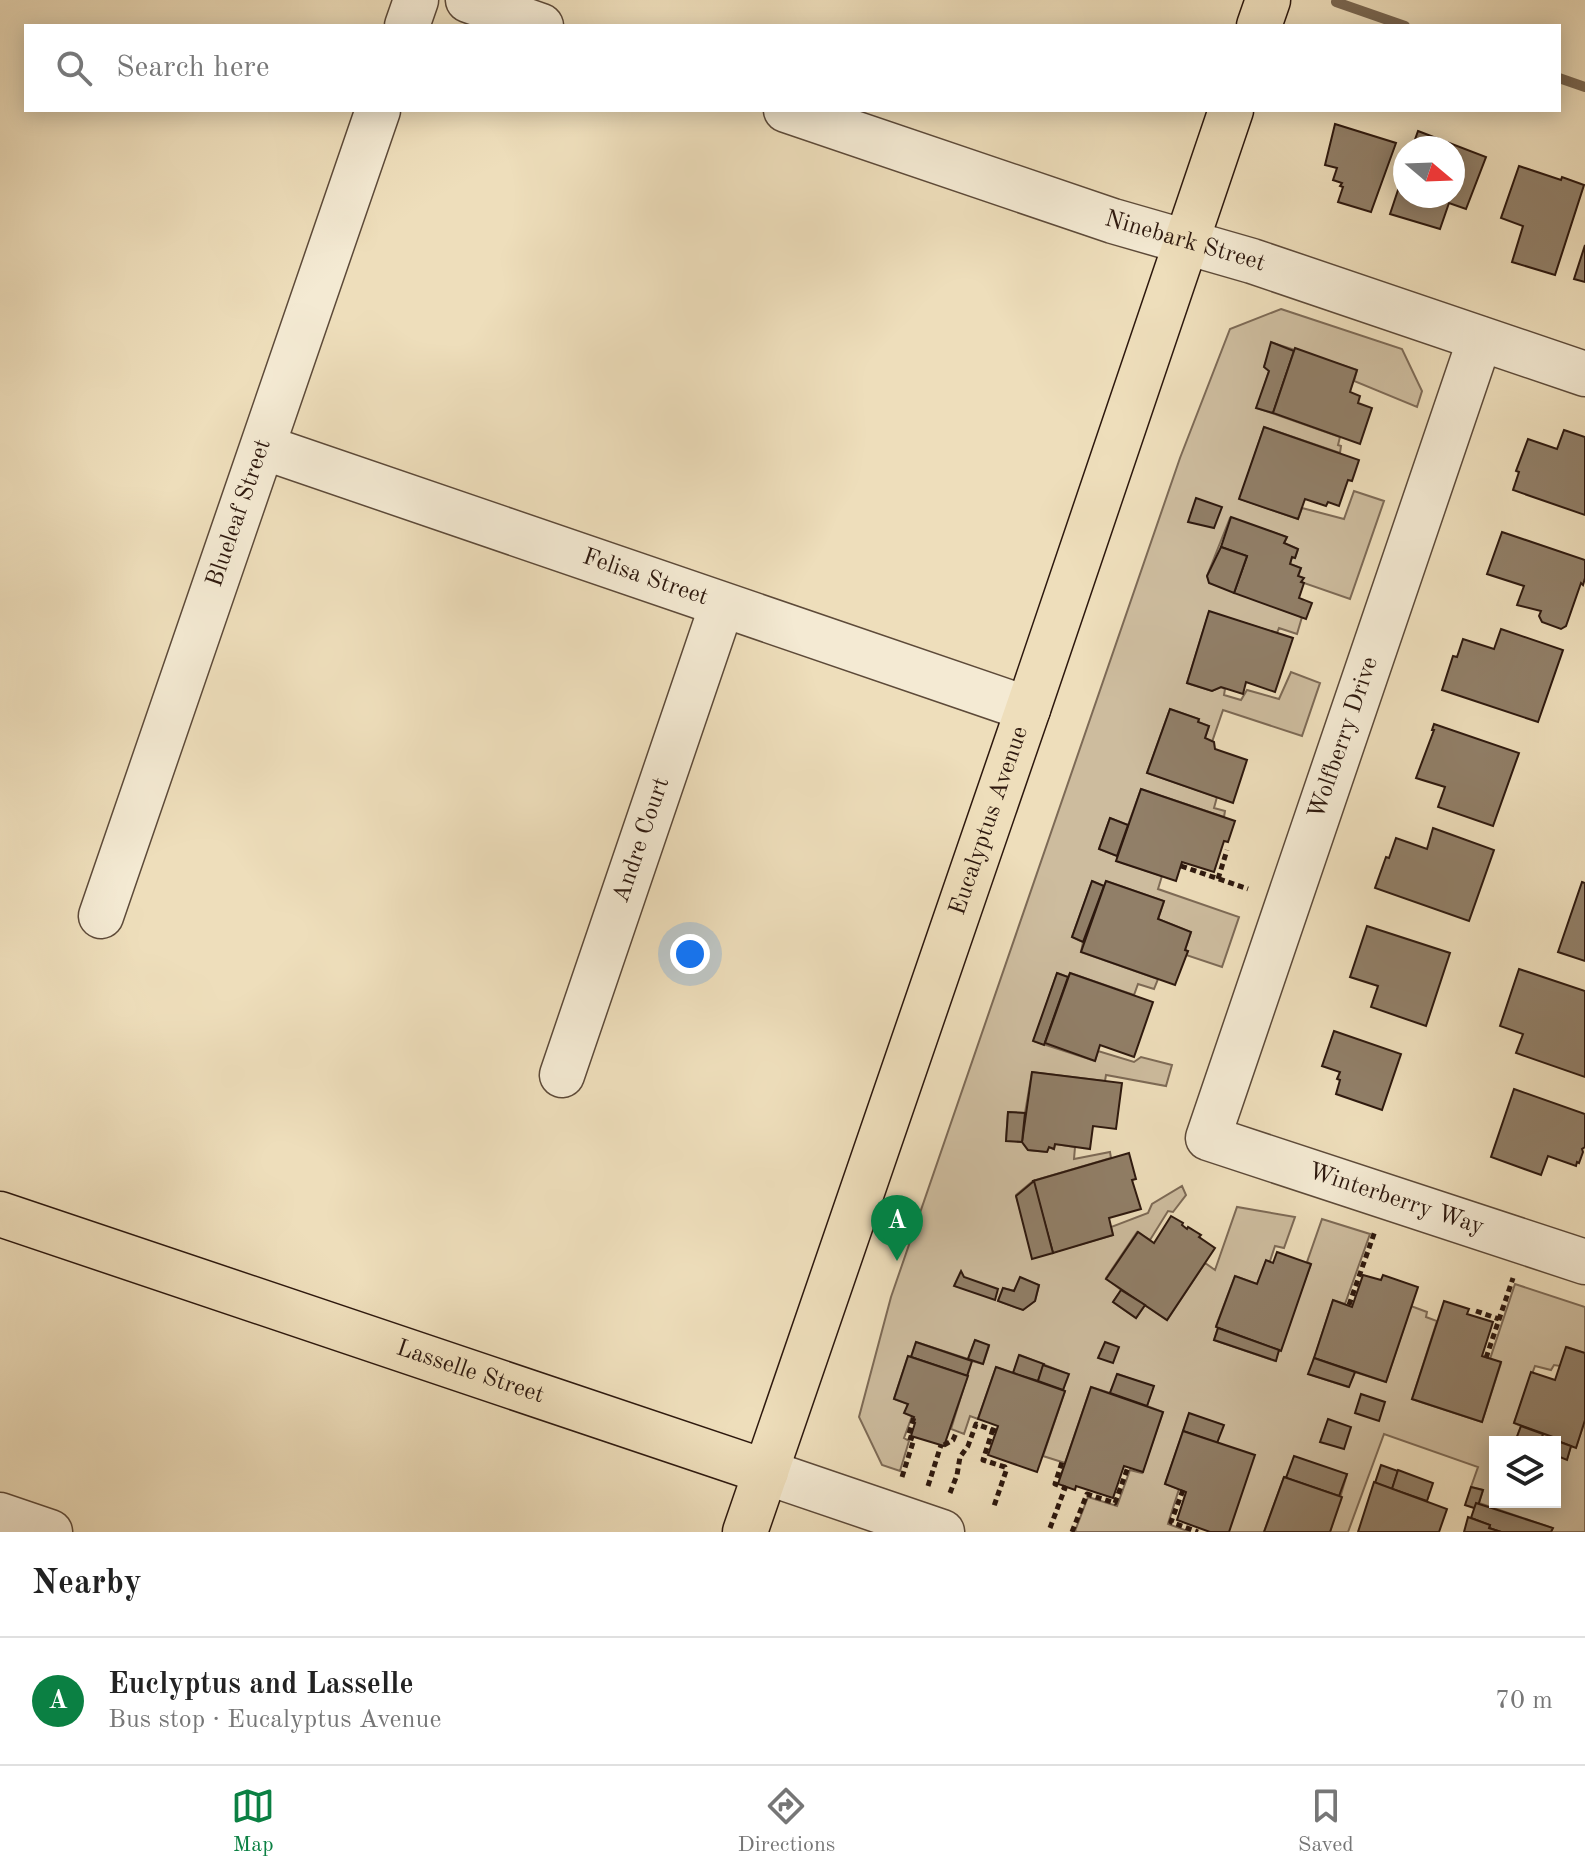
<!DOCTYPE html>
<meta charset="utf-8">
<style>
:root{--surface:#fff;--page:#f6f6f6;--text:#222;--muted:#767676;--line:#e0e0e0;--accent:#0b8043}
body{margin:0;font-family:"Old Standard TT",serif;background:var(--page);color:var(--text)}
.controls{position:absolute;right:24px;bottom:24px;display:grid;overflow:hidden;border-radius:0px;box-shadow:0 4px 20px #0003}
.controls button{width:72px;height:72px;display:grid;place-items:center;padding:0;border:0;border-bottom:2px solid var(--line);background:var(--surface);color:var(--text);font:40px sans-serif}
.compass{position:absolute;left:1393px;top:136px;width:72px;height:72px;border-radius:50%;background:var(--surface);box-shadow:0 4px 20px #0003;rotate:109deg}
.you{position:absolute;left:690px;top:954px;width:28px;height:28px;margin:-20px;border:6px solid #fff;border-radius:50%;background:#1a73e8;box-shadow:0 0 0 12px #1a73e833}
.badge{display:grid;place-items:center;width:52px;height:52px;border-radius:50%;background:var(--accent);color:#fff;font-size:26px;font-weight:700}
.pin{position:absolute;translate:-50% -66px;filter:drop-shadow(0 2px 4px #0008)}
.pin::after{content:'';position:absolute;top:42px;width:28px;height:24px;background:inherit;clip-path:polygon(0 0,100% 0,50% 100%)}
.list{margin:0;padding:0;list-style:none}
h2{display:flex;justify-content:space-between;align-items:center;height:104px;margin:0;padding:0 32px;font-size:34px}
h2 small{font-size:26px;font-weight:400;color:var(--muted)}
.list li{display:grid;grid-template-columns:52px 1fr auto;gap:24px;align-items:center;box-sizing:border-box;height:128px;padding:0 32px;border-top:2px solid var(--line)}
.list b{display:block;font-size:30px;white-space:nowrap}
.list p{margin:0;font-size:26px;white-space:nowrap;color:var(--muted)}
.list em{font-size:26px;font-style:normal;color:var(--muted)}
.icon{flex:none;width:44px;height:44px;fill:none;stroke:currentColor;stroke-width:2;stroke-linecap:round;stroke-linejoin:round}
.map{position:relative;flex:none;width:1585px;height:1532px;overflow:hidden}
.search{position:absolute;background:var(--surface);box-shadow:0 4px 20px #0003;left:24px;right:24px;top:24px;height:88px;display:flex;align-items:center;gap:20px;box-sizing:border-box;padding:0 28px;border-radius:0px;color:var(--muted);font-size:30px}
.sheet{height:232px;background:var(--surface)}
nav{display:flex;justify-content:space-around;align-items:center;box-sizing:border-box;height:112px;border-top:2px solid var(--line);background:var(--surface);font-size:22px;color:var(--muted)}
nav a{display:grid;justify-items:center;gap:4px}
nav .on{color:var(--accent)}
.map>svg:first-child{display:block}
.green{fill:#cdbc9e;stroke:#7d6a56;stroke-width:2;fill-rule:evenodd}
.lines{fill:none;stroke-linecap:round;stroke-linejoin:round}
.stream{stroke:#796752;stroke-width:10}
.building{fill:#917f68;stroke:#2d180e;stroke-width:2}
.minor-casing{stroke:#5d4a39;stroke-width:47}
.major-casing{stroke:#2d180e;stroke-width:47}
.path{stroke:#2d180e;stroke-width:5;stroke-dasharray:6 4;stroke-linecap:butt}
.minor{stroke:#f4ead3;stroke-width:44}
.major{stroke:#eedebb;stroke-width:44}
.labels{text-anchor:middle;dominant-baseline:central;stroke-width:6;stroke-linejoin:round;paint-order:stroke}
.street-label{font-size:24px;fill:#2d180e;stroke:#f4ead3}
</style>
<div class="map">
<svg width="1585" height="1532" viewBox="0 0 1585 1532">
<rect width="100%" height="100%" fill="#eedebb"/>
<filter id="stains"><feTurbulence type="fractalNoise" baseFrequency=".0025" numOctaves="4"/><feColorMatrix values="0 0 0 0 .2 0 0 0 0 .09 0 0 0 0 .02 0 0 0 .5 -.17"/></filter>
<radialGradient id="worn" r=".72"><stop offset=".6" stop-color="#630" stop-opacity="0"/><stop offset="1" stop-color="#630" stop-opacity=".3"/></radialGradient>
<path class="green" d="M 1281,309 L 1402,349 L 1422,391 L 1417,407 L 1354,381 L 1357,370 L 1273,343 L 1264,367 L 1269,371 L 1257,408 L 1340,437 L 1338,445 L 1341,446 L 1340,453 L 1264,427 L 1240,499 L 1298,519 L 1302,508 L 1344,519 L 1354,491 L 1384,501 L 1350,599 L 1301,582 L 1303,578 L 1298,576 L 1301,568 L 1290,564 L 1292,557 L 1295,558 L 1298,549 L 1284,543 L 1287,537 L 1230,518 L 1207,576 L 1210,583 L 1302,617 L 1297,634 L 1279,628 L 1277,633 L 1209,612 L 1187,683 L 1212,691 L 1221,687 L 1225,689 L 1224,695 L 1241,700 L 1247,690 L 1279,699 L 1291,672 L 1320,683 L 1302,736 L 1223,710 L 1212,742 L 1205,738 L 1209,726 L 1198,722 L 1199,719 L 1170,709 L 1147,773 L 1217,797 L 1214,808 L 1225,811 L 1224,817 L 1141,789 L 1128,825 L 1110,818 L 1099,849 L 1117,856 L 1117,861 L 1162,876 L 1158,889 L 1239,917 L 1222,967 L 1186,955 L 1188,951 L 1185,950 L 1191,932 L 1158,919 L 1164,901 L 1106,881 L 1104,886 L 1092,881 L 1072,937 L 1083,942 L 1081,952 L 1158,979 L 1154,989 L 1138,984 L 1134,995 L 1070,973 L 1068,977 L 1057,973 L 1034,1041 L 1095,1061 L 1098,1051 L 1134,1062 L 1141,1057 L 1172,1065 L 1166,1086 L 1106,1075 L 1105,1081 L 1032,1072 L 1025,1113 L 1008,1112 L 1006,1140 L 1022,1142 L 1028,1150 L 1047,1152 L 1049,1147 L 1054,1149 L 1055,1144 L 1075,1147 L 1074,1159 L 1110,1152 L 1111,1158 L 1033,1181 L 1016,1195 L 1033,1258 L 1113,1235 L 1111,1227 L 1148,1213 L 1152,1204 L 1182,1186 L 1186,1195 L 1173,1212 L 1168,1211 L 1150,1240 L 1137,1232 L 1106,1278 L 1121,1290 L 1113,1302 L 1136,1318 L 1145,1305 L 1167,1320 L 1205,1263 L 1215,1270 L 1237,1207 L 1295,1217 L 1284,1248 L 1275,1246 L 1270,1261 L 1266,1261 L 1257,1284 L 1235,1276 L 1216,1326 L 1218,1328 L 1214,1340 L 1275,1361 L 1311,1264 L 1307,1262 L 1322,1219 L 1370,1234 L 1345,1304 L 1333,1300 L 1309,1374 L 1348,1387 L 1355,1372 L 1386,1382 L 1411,1306 L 1427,1312 L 1426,1317 L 1437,1321 L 1412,1399 L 1482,1422 L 1501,1363 L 1490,1359 L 1515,1284 L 1585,1307 L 1585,1353 L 1567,1347 L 1560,1366 L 1554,1365 L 1551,1370 L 1535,1366 L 1514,1423 L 1521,1426 L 1515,1442 L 1495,1442 L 1495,1502 L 1555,1502 L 1555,1442 L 1541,1442 L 1543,1434 L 1556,1438 L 1555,1440 L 1560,1442 L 1555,1455 L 1567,1459 L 1571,1446 L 1576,1447 L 1585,1420 L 1585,1532 L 1551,1532 L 1552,1528 L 1479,1503 L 1483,1490 L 1471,1487 L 1478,1467 L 1384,1434 L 1348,1532 L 1330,1532 L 1347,1474 L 1284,1477 L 1264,1532 L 1229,1532 L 1217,1443 L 1223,1425 L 1189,1414 L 1165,1484 L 1179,1489 L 1168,1524 L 1190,1532 L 1077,1532 L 1075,1531 L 1088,1497 L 1117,1506 L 1130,1470 L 1142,1473 L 1163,1412 L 1147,1406 L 1153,1387 L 1118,1374 L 1110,1393 L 1091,1387 L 1065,1463 L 1043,1456 L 1065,1391 L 1063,1390 L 1068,1374 L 1020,1355 L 1013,1373 L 996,1367 L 978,1419 L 970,1416 L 964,1434 L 951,1429 L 972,1361 L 983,1364 L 989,1346 L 975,1340 L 968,1359 L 916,1342 L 911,1357 L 908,1356 L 894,1399 L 908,1404 L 905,1413 L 912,1416 L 904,1438 L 909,1441 L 900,1471 L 882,1465 L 859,1417 L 891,1297 L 1180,458 L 1230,329 ZM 1021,1278 L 1039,1285 L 1035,1301 L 1023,1310 L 998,1301 L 1003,1288 L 1014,1291 Z"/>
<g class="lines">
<g class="stream">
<path d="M 1336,2 L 1405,26"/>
<path d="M 1559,78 L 1585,87"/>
</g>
</g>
<g class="building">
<path d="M 1335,124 L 1396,143 L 1371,212 L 1338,202 L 1343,187 L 1340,186 L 1342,183 L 1333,180 L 1337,168 L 1325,165 Z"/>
<path d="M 1418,131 L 1486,157 L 1466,209 L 1449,203 L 1440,229 L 1390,214 L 1405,169 L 1405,196 L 1453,196 L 1453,148 L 1412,148 Z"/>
<path d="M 1519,166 L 1561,180 L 1562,177 L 1584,185 L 1555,275 L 1512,262 L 1523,226 L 1501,218 Z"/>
<path d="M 1585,245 L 1585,282 L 1574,279 Z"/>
<path d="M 1271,342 L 1294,351 L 1273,413 L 1256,408 L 1269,371 L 1264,367 Z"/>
<path d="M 1295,348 L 1357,370 L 1350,392 L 1360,396 L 1358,403 L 1372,408 L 1360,444 L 1273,413 Z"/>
<path d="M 1264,427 L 1359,460 L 1352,481 L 1348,480 L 1339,506 L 1328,502 L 1326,506 L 1305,499 L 1298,519 L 1239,499 Z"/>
<path d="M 1564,430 L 1585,437 L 1585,515 L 1513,490 L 1519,472 L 1516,471 L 1528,439 L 1557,449 Z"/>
<path d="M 1196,498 L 1222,507 L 1214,528 L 1188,522 Z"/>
<path d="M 1231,517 L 1287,537 L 1284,543 L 1298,549 L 1295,558 L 1292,557 L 1290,564 L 1301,568 L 1298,576 L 1304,578 L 1301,582 L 1304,583 L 1299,598 L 1312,603 L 1306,619 L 1234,593 L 1247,556 L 1221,547 Z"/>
<path d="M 1502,532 L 1585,560 L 1585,578 L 1583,585 L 1581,583 L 1566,626 L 1561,629 L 1542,622 L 1539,616 L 1541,611 L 1517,605 L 1524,586 L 1487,574 Z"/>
<path d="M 1221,547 L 1247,556 L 1234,593 L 1209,583 L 1207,576 Z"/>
<path d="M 1209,611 L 1293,638 L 1275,692 L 1246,682 L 1243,694 L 1221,687 L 1212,691 L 1187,683 Z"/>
<path d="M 1501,629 L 1563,650 L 1538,722 L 1442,690 L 1453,656 L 1457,657 L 1463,639 L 1494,649 Z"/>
<path d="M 1170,709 L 1199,719 L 1198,722 L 1209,726 L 1205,738 L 1214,742 L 1215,749 L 1247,760 L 1233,803 L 1147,773 Z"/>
<path d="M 1434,724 L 1519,753 L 1493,826 L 1438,807 L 1445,787 L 1416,778 L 1434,730 L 1432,730 Z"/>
<path d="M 1141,789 L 1235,821 L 1228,842 L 1224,841 L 1214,872 L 1182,862 L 1176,881 L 1116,861 Z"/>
<path d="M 1110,818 L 1128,825 L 1117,856 L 1099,849 Z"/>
<path d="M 1433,828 L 1494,850 L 1469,921 L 1375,888 L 1386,857 L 1389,858 L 1396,838 L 1427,849 Z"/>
<path d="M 1092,881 L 1104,886 L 1083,942 L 1072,937 Z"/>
<path d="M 1106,881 L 1164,901 L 1158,919 L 1191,932 L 1185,950 L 1188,951 L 1175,985 L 1081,952 Z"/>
<path d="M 1582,882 L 1585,883 L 1585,961 L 1558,952 Z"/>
<path d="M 1367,926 L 1450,953 L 1426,1026 L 1371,1007 L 1378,986 L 1350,977 Z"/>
<path d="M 1519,969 L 1585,991 L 1585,1077 L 1516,1053 L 1523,1034 L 1500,1026 Z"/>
<path d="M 1057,973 L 1068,977 L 1044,1045 L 1033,1041 Z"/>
<path d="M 1070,973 L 1153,1002 L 1134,1057 L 1100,1045 L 1095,1061 L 1045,1043 Z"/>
<path d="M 1334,1031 L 1401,1054 L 1382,1110 L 1336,1094 L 1340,1080 L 1337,1079 L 1340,1072 L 1322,1066 Z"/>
<path d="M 1032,1072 L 1122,1083 L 1116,1129 L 1093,1126 L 1090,1149 L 1055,1144 L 1054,1149 L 1049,1147 L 1047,1152 L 1028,1150 L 1022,1142 Z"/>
<path d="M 1514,1089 L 1585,1114 L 1585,1147 L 1582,1149 L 1583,1152 L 1579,1163 L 1577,1162 L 1576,1166 L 1548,1156 L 1541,1175 L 1491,1157 Z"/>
<path d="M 1008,1112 L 1025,1113 L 1022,1142 L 1006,1141 Z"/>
<path d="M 1129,1153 L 1136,1179 L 1132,1180 L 1141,1209 L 1109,1218 L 1113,1235 L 1053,1253 L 1033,1181 Z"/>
<path d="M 1034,1181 L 1053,1253 L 1032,1259 L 1016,1196 Z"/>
<path d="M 1171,1216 L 1183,1223 L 1182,1225 L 1187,1229 L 1188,1227 L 1201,1235 L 1199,1237 L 1215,1248 L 1167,1320 L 1106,1279 L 1138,1232 L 1154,1243 Z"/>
<path d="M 1277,1252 L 1311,1264 L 1281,1351 L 1216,1327 L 1235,1276 L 1257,1284 L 1266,1260 L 1273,1263 Z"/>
<path d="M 961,1271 L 964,1277 L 998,1289 L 995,1300 L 954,1286 Z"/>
<path d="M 1363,1275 L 1381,1280 L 1383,1275 L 1418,1287 L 1386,1382 L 1314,1358 L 1333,1300 L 1352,1307 Z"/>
<path d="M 1020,1277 L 1039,1285 L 1035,1301 L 1023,1310 L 998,1301 L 1003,1288 L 1014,1291 Z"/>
<path d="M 1121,1290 L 1145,1305 L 1136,1318 L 1113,1302 Z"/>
<path d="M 1444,1301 L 1469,1309 L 1467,1314 L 1493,1322 L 1482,1356 L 1501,1362 L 1482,1422 L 1412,1399 Z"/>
<path d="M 1218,1328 L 1279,1350 L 1276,1361 L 1214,1340 Z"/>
<path d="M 975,1340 L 989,1345 L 983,1364 L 968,1359 Z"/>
<path d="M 916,1342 L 972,1361 L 967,1376 L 911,1357 Z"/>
<path d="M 1105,1342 L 1119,1347 L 1113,1363 L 1098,1358 Z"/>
<path d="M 1566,1347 L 1585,1353 L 1585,1420 L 1576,1448 L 1555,1440 L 1556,1438 L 1514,1423 L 1531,1372 L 1555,1380 Z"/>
<path d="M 1019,1355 L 1044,1364 L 1038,1381 L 1013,1373 Z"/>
<path d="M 908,1356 L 968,1376 L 944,1446 L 911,1436 L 915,1423 L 912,1422 L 914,1417 L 904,1413 L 908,1404 L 894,1399 Z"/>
<path d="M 1314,1358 L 1355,1372 L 1349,1387 L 1308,1374 Z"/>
<path d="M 1043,1365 L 1069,1374 L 1063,1390 L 1038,1381 Z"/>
<path d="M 996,1367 L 1065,1391 L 1037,1472 L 988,1455 L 998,1426 L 978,1419 Z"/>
<path d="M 1117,1374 L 1154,1386 L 1147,1406 L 1110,1393 Z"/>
<path d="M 1091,1387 L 1163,1412 L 1143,1472 L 1124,1466 L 1113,1498 L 1076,1486 L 1075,1490 L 1058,1484 Z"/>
<path d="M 1361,1394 L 1385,1402 L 1379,1421 L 1355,1413 Z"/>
<path d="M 1189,1413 L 1224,1425 L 1217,1443 L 1183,1431 Z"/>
<path d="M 1328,1419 L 1351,1427 L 1344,1449 L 1320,1442 Z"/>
<path d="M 1521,1426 L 1543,1434 L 1540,1442 L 1515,1442 Z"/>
<path d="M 1183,1431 L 1255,1455 L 1229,1532 L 1210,1532 L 1177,1520 L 1186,1492 L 1165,1484 Z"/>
<path d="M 1560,1442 L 1571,1446 L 1567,1460 L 1555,1455 Z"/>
<path d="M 1294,1456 L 1347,1474 L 1339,1496 L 1286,1478 Z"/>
<path d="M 1381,1465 L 1398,1471 L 1392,1489 L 1375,1483 Z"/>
<path d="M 1398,1470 L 1433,1483 L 1427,1501 L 1392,1489 Z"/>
<path d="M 1284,1477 L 1342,1497 L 1330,1532 L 1264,1532 Z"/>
<path d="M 1374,1482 L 1447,1509 L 1439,1532 L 1358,1532 Z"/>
<path d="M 1471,1487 L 1483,1490 L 1477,1509 L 1465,1505 Z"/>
<path d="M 1476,1503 L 1553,1528 L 1551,1532 L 1501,1532 L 1489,1528 L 1490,1525 L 1471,1518 Z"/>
<path d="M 1468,1517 L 1490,1525 L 1489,1528 L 1501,1532 L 1464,1532 Z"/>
</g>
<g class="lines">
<defs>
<g id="minor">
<path d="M 468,0 L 541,26"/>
<path d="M 407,26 L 416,0"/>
<path id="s1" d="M 786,110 L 1113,221 L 1252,261 L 1585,374"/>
<path id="s2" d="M 1480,339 L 1208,1138 L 1585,1262"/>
<path id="s3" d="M 263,447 L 1028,709"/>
<path id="s4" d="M 101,916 L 378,110"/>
<path id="s5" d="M 562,1075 L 722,605"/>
<path d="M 766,1472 L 942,1532"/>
<path d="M 0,1515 L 50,1532"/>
</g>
<g id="major">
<path d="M 1259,26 L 1268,0"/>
<path id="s6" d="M 0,1214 L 766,1472"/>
<path id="s7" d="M 745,1532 L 1028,709 L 1231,110"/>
</g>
</defs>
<use href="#minor" class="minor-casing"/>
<use href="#major" class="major-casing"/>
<g class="path">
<path d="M 1181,866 L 1248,889"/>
<path d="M 1218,879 L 1227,850"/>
<path d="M 1349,1305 L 1375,1231"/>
<path d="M 1476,1311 L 1499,1319"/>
<path d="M 1486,1358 L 1513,1278"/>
<path d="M 993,1429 L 983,1460 L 1005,1467 L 1006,1471 L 993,1509"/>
<path d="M 944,1445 L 953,1440 L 957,1431"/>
<path d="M 902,1477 L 914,1439 L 908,1437 L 914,1417"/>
<path d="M 928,1486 L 941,1445"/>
<path d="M 1183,1490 L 1171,1522 L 1198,1532"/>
<path d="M 950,1493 L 957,1475 L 960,1457 L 968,1446 L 976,1424 L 996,1431"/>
<path d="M 1050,1528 L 1065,1488 L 1055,1484 L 1062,1462"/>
<path d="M 1072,1532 L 1087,1494 L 1115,1503 L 1128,1467"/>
</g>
<use href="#minor" class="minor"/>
<use href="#major" class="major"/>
</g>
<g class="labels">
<g class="street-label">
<text stroke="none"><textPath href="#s1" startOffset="420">Ninebark Street</textPath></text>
<text stroke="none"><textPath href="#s4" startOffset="426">Blueleaf Street</textPath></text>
<text stroke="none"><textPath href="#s3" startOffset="404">Felisa Street</textPath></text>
<text transform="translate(1344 738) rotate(-71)">Wolfberry Drive</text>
<text stroke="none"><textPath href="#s7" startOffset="752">Eucalyptus Avenue</textPath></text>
<text stroke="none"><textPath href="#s5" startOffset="248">Andre Court</textPath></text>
<text stroke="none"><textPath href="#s2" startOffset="1042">Winterberry Way</textPath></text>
<text stroke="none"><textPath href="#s6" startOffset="496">Lasselle Street</textPath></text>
</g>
</g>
<rect width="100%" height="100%" filter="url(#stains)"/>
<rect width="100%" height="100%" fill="url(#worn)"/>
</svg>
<div class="controls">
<button><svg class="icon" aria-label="layers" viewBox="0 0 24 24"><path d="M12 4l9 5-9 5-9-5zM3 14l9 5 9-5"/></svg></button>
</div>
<svg class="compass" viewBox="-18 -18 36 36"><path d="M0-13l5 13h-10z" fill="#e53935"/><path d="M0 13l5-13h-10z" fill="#767676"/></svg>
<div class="you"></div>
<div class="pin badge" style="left:897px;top:1261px">A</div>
<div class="search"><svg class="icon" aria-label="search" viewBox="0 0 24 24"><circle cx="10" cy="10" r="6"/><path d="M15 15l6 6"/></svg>Search here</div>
</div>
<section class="sheet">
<h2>Nearby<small></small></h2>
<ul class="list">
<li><span class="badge">A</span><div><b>Euclyptus and Lasselle</b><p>Bus stop · Eucalyptus Avenue</p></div><em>70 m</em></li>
</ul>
</section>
<nav>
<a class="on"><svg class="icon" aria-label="map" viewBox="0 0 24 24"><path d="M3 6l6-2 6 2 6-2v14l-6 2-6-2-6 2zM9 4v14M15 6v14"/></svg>Map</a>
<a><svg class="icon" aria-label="directions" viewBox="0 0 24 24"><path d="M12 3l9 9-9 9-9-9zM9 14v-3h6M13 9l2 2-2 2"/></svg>Directions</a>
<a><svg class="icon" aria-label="saved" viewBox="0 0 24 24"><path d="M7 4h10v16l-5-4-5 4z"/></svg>Saved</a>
</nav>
